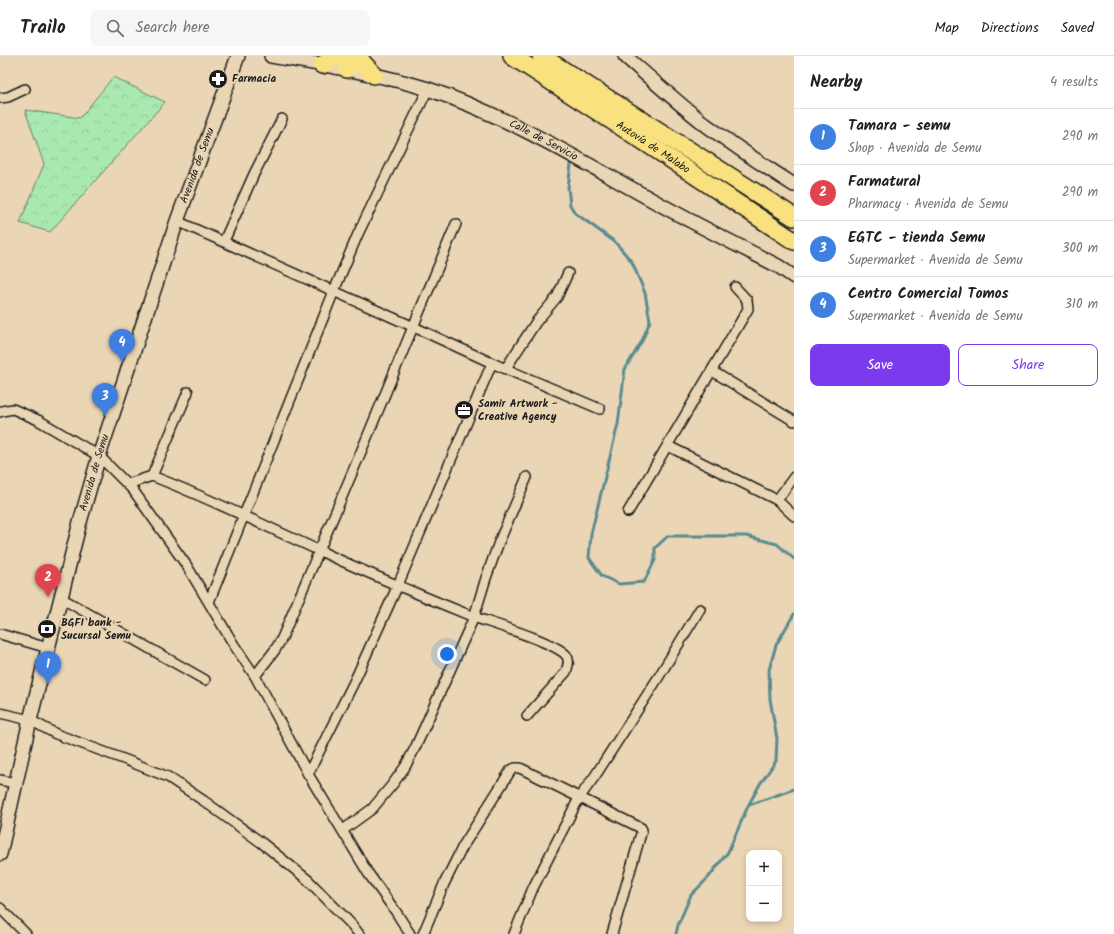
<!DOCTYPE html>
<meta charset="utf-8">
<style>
:root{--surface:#fff;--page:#f6f6f6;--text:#222;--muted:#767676;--line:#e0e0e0;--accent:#7c3aed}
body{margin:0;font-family:Kalam,sans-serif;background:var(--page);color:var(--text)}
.controls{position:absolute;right:12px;bottom:12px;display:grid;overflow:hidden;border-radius:8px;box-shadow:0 2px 6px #0003}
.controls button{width:36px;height:36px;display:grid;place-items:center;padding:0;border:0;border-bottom:1px solid var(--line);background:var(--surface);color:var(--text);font:20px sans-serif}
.you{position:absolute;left:447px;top:598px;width:14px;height:14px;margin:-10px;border:3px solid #fff;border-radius:50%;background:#1a73e8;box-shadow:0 0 0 6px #1a73e833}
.badge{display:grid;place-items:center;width:26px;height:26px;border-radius:50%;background:var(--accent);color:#fff;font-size:13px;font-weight:700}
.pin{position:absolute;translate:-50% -33px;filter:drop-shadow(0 1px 2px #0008)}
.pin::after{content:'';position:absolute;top:21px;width:14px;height:12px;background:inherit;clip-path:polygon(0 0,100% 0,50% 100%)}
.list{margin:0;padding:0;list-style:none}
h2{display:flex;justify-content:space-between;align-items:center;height:52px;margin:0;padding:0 16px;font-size:17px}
h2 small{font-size:13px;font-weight:400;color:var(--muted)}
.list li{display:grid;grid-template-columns:26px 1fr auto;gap:12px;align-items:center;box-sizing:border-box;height:56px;padding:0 16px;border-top:1px solid var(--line)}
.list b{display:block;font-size:15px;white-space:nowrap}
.list p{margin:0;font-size:13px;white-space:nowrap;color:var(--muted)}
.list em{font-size:13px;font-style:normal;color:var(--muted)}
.actions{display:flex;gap:8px;padding:12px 16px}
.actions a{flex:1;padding:9px 0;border:1px solid var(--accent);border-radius:8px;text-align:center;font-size:14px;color:var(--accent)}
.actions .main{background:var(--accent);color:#fff}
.icon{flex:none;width:22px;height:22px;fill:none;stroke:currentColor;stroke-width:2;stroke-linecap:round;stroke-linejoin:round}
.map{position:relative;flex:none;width:794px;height:878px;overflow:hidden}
header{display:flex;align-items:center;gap:24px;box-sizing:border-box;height:56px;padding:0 20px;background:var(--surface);border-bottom:1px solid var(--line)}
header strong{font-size:19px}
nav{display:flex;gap:22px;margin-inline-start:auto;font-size:14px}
.search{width:280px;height:36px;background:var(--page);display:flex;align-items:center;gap:10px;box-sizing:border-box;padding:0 14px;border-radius:8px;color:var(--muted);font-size:15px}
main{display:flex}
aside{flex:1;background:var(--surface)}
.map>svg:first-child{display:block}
.forest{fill:url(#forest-crowns);stroke:#628266}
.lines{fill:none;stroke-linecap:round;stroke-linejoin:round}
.stream{stroke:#5a8a90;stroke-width:3}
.street-casing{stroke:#1c1c1c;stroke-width:12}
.secondary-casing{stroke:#1c1c1c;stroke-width:16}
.highway-casing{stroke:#1c1c1c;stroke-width:20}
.street{stroke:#ead6b4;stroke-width:9}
.secondary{stroke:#ead6b4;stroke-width:13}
.highway{stroke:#fae180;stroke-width:17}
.labels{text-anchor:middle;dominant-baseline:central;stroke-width:4;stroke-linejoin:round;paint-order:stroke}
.poi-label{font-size:11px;font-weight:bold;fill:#1c1c1c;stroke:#ead6b4;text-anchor:start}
.street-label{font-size:11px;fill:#1c1c1c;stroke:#ead6b4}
</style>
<header>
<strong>Trailo</strong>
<div class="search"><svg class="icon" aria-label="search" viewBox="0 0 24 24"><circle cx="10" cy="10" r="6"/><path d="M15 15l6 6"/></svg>Search here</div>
<nav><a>Map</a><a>Directions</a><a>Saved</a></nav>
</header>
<main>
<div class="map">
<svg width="794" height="878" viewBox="0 0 794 878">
<defs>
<pattern id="forest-crowns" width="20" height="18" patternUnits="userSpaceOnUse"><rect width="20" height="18" fill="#a9e9b1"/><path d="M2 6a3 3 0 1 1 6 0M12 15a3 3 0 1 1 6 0" fill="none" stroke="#91c798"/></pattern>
</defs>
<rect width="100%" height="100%" fill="#ead6b4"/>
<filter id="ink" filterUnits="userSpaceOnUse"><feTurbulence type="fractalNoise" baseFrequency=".025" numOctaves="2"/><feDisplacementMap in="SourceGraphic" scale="8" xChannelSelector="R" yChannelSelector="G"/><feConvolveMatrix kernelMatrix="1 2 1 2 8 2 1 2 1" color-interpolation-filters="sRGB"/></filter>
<g filter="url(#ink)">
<path class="forest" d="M 113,21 L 165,46 L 50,176 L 20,167 L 44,108 L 25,54 L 80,62 Z"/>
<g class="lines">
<g class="stream">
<path d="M 571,109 L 568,131 L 570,149 L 575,157 L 615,186 L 632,206 L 645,237 L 650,265 L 642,285 L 625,313 L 618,368 L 591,478 L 589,502 L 602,520 L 619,528 L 644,526 L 655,504 L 655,492 L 668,480 L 746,480 L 777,488 L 794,503"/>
<path d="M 749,749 L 794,733"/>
<path d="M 676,878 L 678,869 L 691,839 L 708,822 L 728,796 L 748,750 L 760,728 L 776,705 L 777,683 L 770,643 L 769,614 L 776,589 L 794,558"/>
</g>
<defs>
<g id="street">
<path d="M 0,42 L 8,41 L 25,33"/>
<path d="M 177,165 L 414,271 L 492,307 L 600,353"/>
<path d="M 224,185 L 254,118 L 282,63"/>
<path d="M 506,312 L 536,266 L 557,241 L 568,217"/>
<path d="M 712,315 L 794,365"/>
<path d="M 0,356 L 2,355 L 13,353 L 38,364 L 99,400 L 133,434 L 187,510 L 234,589 L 255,620 L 308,718 L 368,817 L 396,856 L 410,878"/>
<path d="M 668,390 L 777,444 L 794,460"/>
<path d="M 152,420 L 188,336"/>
<path d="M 128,428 L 152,420 C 209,442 263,469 318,494 C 369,518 422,540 474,561 C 493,568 555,586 566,599 C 570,604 568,610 566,616 L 527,660"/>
<path d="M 777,444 L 794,421"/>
<path d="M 628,456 L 748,253 L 747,244 L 735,231"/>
<path d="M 61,542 L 205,624"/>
<path d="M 209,546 L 334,235 L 358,178 L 428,33"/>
<path d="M 0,578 L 48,592"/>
<path d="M 255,620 L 275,594 L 282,582 L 358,403 L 456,168"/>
<path d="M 0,657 L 30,664 L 56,678 L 126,704 L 168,721 L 204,745 L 262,787 L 308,824 L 351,868 L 359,878"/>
<path d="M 308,718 L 354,626 L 398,529 L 492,307"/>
<path d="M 0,724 L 15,727"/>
<path d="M 343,774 L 372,753 L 392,729 L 405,711 L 416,690 L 474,561 L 486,522 L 499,486 L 527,421"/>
<path d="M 0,852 L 26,878"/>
<path d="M 423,878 L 444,828 L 463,790 L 511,714 L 515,712 L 520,712 L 641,772 L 642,774 L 612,878"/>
<path d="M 514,878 L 533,832 L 579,742 L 595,720 L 658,622 L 700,553"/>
</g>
<g id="secondary">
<path id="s1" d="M 271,0 C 324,9 377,17 428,33 C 511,61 586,108 663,150 C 701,171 739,190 778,210 L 794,221"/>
<path d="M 625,0 C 651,23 678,47 706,69 C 735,90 764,110 794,129"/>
<path id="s2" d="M 0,798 L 30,664 L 80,466 L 99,400 L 177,165 L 238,0"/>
</g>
<g id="highway">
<path d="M 358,0 L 363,7 L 374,19"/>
<path id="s3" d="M 512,0 L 648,88 L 794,185"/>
<path d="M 541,0 L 794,161"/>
<path d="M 322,9 L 336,0"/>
<path d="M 347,13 L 354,0"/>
</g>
</defs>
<use href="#street" class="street-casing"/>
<use href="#secondary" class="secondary-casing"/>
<use href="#highway" class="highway-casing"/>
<use href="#street" class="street"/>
<use href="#secondary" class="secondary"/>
<use href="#highway" class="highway"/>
</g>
</g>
<defs>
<symbol id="pharmacy-disc" viewBox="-11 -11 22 22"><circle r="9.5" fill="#1c1c1c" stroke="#ead6b4"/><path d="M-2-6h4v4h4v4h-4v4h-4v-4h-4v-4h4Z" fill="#fff"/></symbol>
<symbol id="office-disc" viewBox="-11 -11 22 22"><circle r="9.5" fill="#1c1c1c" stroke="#ead6b4"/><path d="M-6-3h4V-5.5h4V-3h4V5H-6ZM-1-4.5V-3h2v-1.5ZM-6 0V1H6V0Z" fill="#fff"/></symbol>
<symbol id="bank-disc" viewBox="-11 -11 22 22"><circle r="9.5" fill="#1c1c1c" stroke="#ead6b4"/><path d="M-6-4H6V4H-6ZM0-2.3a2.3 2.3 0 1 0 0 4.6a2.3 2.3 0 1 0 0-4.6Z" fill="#fff"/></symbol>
</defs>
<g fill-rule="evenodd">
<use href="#pharmacy-disc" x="207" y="12" width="22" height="22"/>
<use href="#office-disc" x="453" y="343" width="22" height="22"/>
<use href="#bank-disc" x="36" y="562" width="22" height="22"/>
</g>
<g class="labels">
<g class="poi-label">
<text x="232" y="23">Farmacia</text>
<text x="478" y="348">Samir Artwork -<tspan x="478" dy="13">Creative Agency</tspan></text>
<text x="61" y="567">BGFI bank -<tspan x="61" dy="13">Sucursal Semu</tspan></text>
</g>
<g class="street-label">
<text stroke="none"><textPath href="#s1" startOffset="287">Calle de Servicio</textPath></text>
<text stroke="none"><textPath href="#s3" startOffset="168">Autovía de Malabo</textPath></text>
<text stroke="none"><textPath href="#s2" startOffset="717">Avenida de Semu</textPath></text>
<text stroke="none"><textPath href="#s2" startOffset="393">Avenida de Semu</textPath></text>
</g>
</g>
</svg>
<div class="controls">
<button>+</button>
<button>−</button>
</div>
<div class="you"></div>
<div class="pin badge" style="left:48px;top:628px;background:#3f7fe0">1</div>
<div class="pin badge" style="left:48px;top:541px;background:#e0444e">2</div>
<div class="pin badge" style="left:105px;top:360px;background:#3f7fe0">3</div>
<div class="pin badge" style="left:122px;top:306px;background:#3f7fe0">4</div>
</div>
<aside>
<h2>Nearby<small>4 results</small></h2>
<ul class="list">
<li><span class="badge" style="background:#3f7fe0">1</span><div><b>Tamara - semu</b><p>Shop · Avenida de Semu</p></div><em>290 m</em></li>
<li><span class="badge" style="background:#e0444e">2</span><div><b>Farmatural</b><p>Pharmacy · Avenida de Semu</p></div><em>290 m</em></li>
<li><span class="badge" style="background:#3f7fe0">3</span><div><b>EGTC - tienda Semu</b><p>Supermarket · Avenida de Semu</p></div><em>300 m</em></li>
<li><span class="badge" style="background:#3f7fe0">4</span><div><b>Centro Comercial Tomos</b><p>Supermarket · Avenida de Semu</p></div><em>310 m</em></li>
</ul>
<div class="actions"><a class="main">Save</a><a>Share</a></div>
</aside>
</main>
